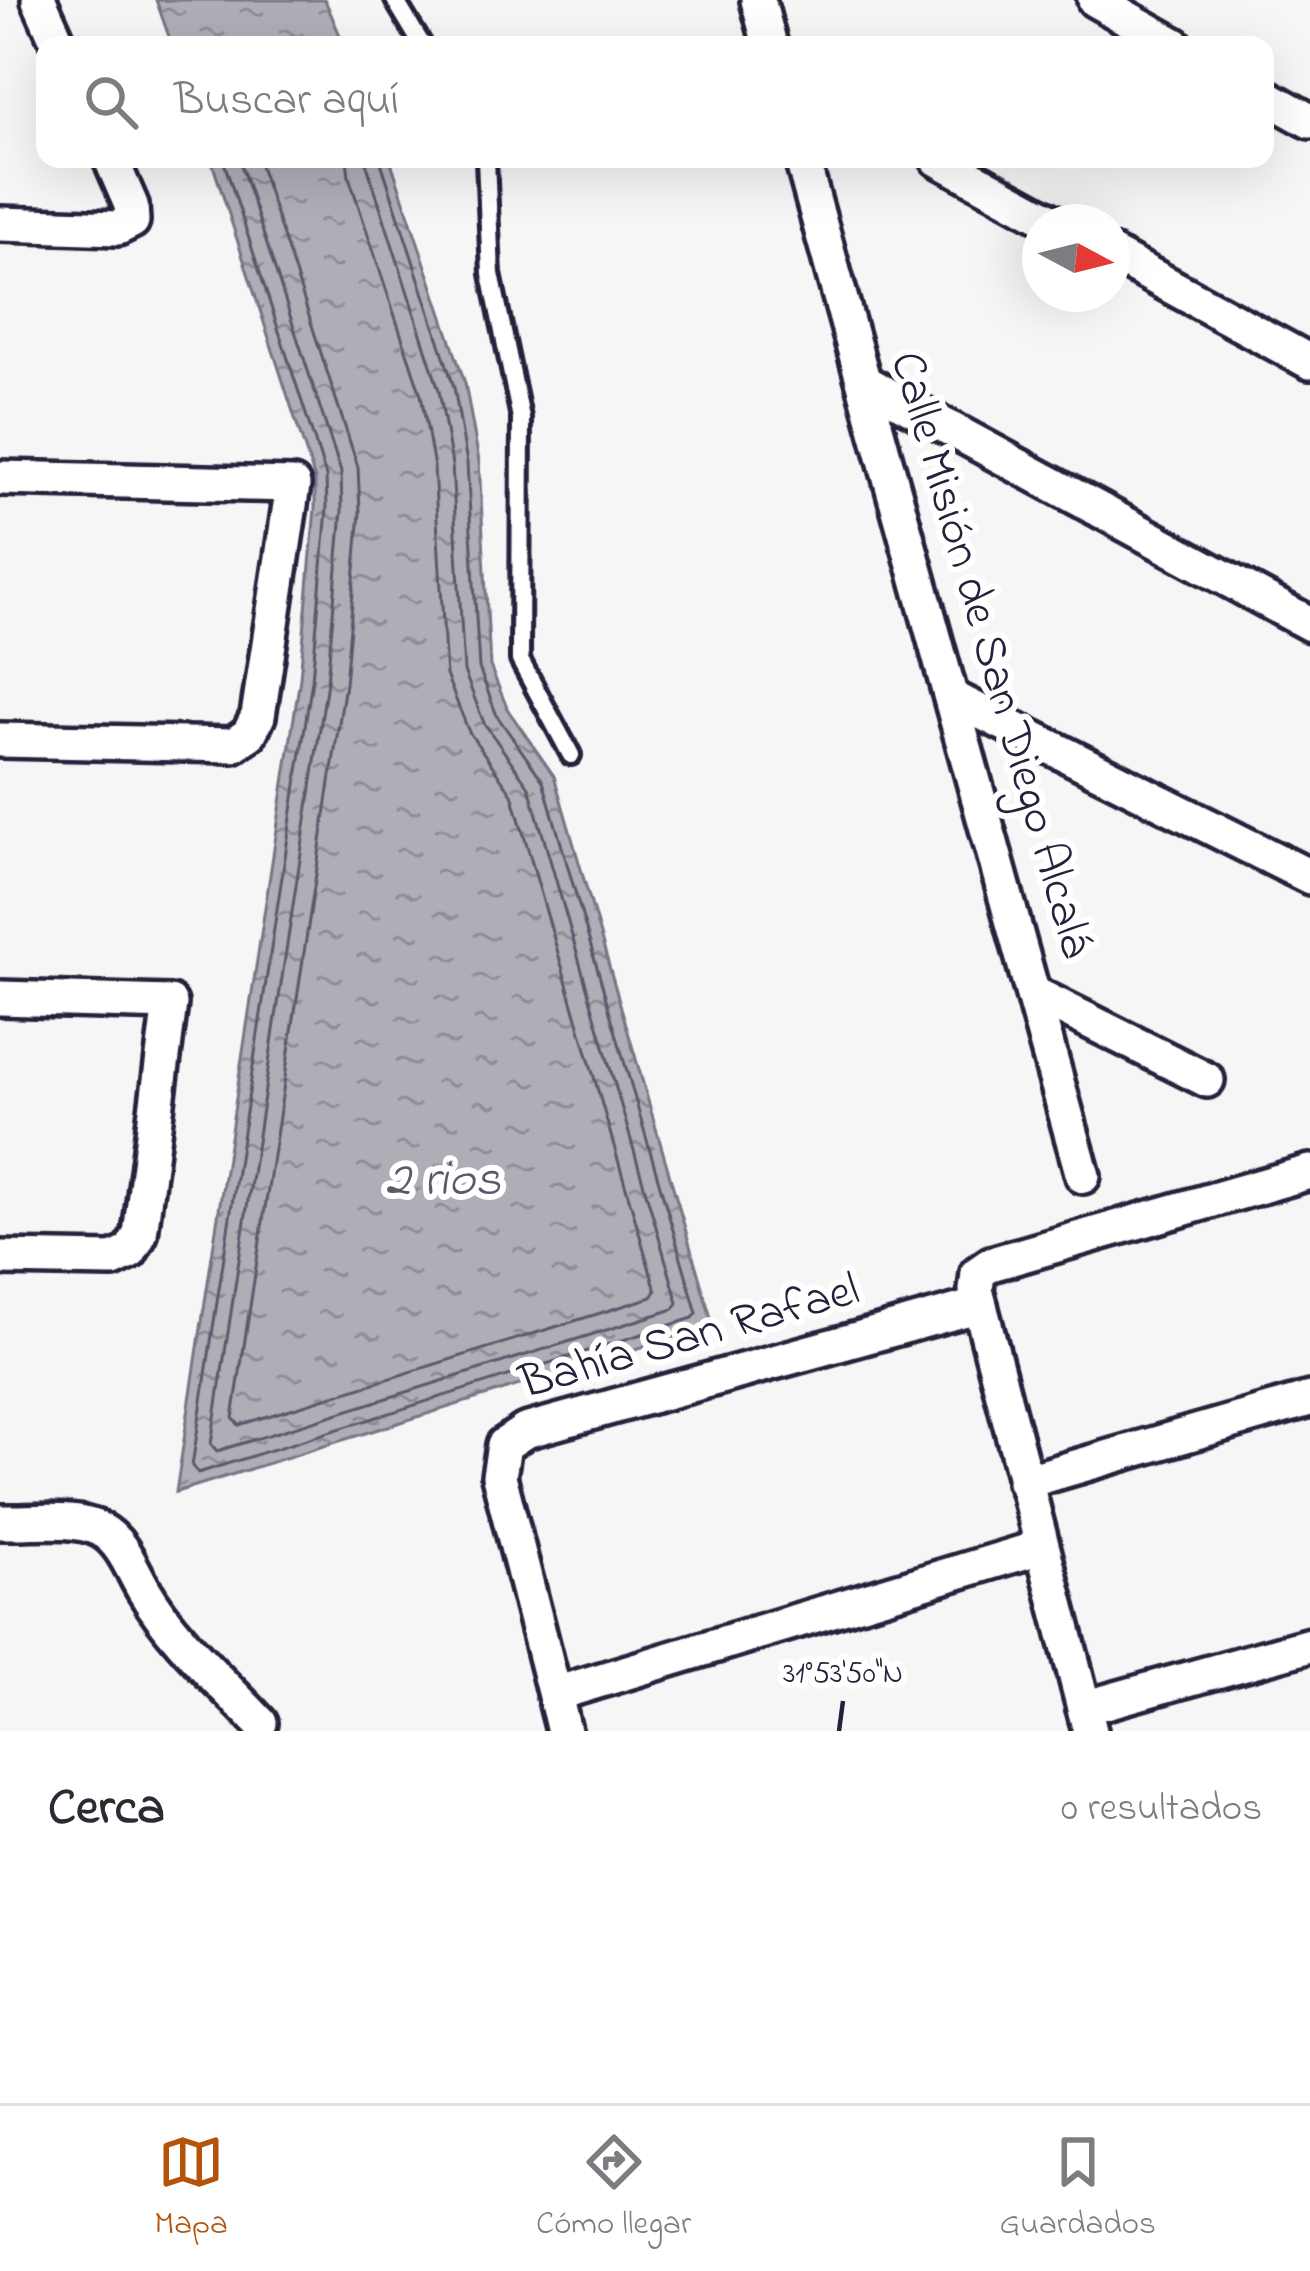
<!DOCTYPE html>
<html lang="es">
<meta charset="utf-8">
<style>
:root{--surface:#fff;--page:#f7f7f7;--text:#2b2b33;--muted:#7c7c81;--line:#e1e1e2;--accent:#b45309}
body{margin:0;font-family:"Indie Flower",sans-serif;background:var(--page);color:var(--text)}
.compass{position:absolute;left:1022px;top:204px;width:108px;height:108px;border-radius:50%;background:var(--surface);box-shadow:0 12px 48px #0002;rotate:97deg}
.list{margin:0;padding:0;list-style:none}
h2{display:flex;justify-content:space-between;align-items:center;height:156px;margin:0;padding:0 48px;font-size:51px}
h2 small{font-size:39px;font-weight:400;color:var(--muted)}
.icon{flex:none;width:66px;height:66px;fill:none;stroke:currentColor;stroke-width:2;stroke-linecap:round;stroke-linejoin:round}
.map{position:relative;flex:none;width:1310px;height:1731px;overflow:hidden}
.search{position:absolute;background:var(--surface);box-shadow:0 12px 48px #0002;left:36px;right:36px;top:36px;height:132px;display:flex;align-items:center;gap:30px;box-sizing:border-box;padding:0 42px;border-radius:24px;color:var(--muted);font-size:45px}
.sheet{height:372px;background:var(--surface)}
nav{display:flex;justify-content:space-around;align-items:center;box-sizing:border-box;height:168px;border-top:3px solid var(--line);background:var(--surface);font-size:33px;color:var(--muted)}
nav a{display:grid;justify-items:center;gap:6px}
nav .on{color:var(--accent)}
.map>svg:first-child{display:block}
.water{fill:url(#water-ripples);stroke:#767685;stroke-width:3}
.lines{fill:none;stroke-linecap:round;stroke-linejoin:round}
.shore{stroke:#5a5a6d;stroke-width:3}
.service-casing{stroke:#22223b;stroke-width:26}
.minor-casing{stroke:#22223b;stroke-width:42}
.service{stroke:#fff;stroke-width:16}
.minor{stroke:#fff;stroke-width:33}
.ticks{fill:none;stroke:#22223b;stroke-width:4.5}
.labels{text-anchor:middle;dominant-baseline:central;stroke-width:12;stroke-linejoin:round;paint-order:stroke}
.street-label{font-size:48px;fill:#22223b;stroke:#fff}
.water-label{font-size:51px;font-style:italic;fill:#5a5a6d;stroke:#fff}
.ticks-label{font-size:30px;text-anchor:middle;fill:#22223b;stroke:#fff;stroke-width:12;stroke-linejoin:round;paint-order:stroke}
</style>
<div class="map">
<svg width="1310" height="1731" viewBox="0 0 1310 1731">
<defs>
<pattern id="water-ripples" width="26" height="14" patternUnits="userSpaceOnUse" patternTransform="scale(3)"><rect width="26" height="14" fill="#aeaeb7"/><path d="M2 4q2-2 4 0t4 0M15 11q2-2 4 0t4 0" fill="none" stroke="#8d8d96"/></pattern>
</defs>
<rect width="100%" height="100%" fill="#f6f6f7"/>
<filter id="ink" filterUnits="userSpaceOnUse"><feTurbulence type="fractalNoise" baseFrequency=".00833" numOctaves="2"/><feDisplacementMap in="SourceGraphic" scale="24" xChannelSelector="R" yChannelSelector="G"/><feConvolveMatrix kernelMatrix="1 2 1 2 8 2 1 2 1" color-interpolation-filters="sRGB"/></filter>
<g filter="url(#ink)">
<g class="water">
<path d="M 156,0 L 325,0 L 344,45 L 172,45 Z"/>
<path d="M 211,159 L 390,159 L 465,383 L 479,461 L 490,666 L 508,710 L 554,776 L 713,1325 L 176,1492 L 300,678 L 315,508 L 315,480 Z"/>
</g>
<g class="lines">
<g class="shore">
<path d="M 223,159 L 326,476 L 327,509 L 312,680 L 192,1466 L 198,1473 L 693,1318 L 697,1313 L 543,781 L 497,716 L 479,668 L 467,463 L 454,387 L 380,159"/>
<path d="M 239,159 L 341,472 L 342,511 L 327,682 L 211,1444 L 217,1451 L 674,1309 L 678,1303 L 529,787 L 484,723 L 464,671 L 452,465 L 439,390 L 365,159"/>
<path d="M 258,159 L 358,467 L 360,512 L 345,684 L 233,1418 L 239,1425 L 652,1297 L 656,1291 L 512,794 L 469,732 L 446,675 L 434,467 L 421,395 L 349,177 L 347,159"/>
</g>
<defs>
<g id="service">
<path d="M 395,0 L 422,45"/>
<path d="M 486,159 L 491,274 L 521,418 L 520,660 L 571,755"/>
</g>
<g id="minor">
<path d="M 39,0 L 59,45"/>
<path d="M 758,0 L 770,45"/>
<path d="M 1095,0 L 1175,45"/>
<path d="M 1265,96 L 1310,121"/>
<path d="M 802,159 L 1083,1176"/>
<path d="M 938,159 L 1053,222"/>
<path d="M 0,224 L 118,228 L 132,221 L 131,205 L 111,159"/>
<path d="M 1112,254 L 1310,362"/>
<path d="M 864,382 L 1310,624"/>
<path d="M 0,478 L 293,485 L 258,716 L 249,734 L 233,745 L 0,740"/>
<path d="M 951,697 L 1310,877"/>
<path d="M 1035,994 L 1207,1080"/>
<path d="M 0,998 L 170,1003 L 140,1234 L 130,1252 L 113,1260 L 0,1258"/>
<path d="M 1024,1482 L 1310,1399"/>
<path d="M 0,1522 C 29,1523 75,1516 101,1530 C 123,1542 132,1570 144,1590 C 173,1640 221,1681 260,1723"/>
<path d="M 555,1694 L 1041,1547"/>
<path d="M 1084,1708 L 1310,1645"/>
<path d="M 564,1731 L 499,1476 L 504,1445 L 525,1431 L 980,1305"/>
<path d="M 1090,1731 L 976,1290 L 978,1273 L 991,1264 L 1310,1172"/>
</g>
</defs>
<use href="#service" class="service-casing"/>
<use href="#minor" class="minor-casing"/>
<use href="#service" class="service"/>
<use href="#minor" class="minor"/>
</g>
</g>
<path class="ticks" d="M 839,1731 L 843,1701"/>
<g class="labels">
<g class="street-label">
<text transform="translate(990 655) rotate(74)">Calle Misión de San Diego Alcalá</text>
<text transform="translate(690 1338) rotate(-16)">Bahía San Rafael</text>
</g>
<g class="water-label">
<text x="443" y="1181">2 rios</text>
</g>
</g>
<g class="ticks-label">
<text x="843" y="1682">31°53'50"N</text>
</g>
</svg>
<svg class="compass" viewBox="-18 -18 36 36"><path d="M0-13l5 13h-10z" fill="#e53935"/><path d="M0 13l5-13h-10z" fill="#7c7c81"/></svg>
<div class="search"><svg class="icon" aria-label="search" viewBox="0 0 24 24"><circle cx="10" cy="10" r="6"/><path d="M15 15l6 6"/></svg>Buscar aquí</div>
</div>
<section class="sheet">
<h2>Cerca<small>0 resultados</small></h2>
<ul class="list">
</ul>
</section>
<nav>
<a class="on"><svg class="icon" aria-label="map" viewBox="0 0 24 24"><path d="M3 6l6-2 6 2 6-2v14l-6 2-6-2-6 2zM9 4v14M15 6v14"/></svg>Mapa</a>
<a><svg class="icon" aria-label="directions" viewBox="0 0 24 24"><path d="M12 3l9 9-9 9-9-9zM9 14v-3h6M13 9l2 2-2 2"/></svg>Cómo llegar</a>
<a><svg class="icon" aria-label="saved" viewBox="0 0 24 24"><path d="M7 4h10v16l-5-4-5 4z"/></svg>Guardados</a>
</nav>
